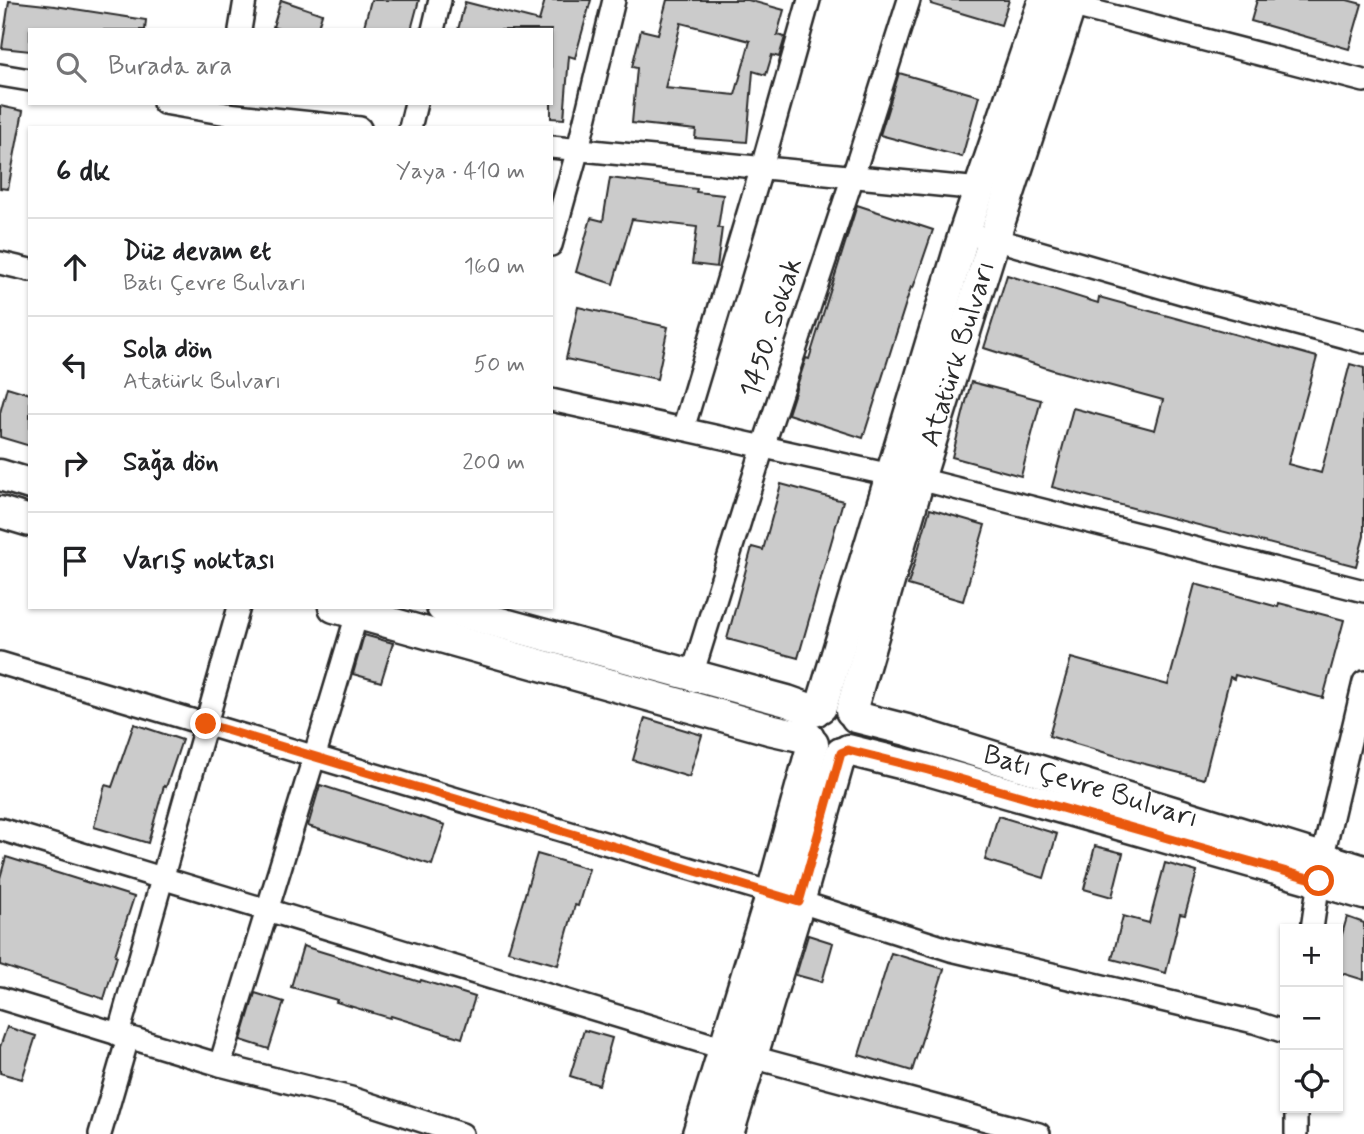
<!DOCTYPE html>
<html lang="tr">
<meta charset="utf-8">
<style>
:root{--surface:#fff;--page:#f2f2f2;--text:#202124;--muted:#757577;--line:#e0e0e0}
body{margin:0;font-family:Mynerve,sans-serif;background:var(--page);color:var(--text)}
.controls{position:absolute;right:21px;bottom:21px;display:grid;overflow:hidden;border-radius:0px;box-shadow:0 2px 5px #0004}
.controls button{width:63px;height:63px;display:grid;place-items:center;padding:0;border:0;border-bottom:2px solid var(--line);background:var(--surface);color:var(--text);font:35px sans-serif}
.stop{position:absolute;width:21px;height:21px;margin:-16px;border:5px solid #ea580c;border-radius:50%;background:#fff}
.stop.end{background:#ea580c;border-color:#fff;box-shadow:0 2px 7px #0008}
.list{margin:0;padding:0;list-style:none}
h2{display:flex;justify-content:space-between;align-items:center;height:91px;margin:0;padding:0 28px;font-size:30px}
h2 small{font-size:23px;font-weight:400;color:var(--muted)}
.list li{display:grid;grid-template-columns:46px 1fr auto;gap:21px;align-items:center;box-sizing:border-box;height:98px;padding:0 28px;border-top:2px solid var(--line)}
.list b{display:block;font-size:26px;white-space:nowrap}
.list p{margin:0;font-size:23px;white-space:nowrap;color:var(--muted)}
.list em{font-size:23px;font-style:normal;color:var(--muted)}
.icon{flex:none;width:38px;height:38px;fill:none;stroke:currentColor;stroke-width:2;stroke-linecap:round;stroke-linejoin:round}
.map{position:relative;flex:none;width:1364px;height:1134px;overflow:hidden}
.search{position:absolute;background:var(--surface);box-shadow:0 2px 5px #0004;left:28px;top:28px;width:525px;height:77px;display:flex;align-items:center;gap:18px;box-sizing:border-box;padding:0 24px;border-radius:0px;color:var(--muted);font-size:26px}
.panel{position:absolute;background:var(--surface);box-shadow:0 2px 5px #0004;left:28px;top:126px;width:525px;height:483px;border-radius:0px}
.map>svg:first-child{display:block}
.building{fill:#cbcbcb;stroke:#2b2b2b;stroke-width:2;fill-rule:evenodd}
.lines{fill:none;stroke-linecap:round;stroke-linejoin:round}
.street-casing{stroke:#2b2b2b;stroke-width:26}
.secondary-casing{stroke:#2b2b2b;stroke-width:35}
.street{stroke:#fff;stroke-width:21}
.secondary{stroke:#fff;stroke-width:30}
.route{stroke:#ea580c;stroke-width:9}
.labels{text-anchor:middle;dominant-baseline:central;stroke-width:6;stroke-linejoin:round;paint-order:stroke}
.street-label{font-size:28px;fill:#2b2b2b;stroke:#fff}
</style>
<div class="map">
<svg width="1364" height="1134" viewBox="0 0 1364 1134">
<rect width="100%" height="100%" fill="#fff"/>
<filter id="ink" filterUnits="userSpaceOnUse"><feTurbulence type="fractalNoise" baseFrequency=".0143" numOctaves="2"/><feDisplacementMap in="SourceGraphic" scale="14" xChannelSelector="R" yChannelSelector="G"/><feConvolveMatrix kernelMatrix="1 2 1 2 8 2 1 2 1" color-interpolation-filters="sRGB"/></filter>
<g filter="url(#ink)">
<g class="building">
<path d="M 281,0 L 322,14 L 317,30 L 282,30 L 273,27 Z"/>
<path d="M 371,0 L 419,0 L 411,30 L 363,30 Z"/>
<path d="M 545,0 L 591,0 L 575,58 L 569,56 L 564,119 L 551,118 L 551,30 L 458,30 L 465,2 L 539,21 Z"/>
<path d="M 667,0 L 748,0 L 784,10 L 777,35 L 785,37 L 779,57 L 772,55 L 766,75 L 753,71 L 747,142 L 695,138 L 696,130 L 632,123 L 637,68 L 632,67 L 641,30 L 658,34 ZM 681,23 L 750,41 L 735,95 L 665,88 Z"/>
<path d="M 932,0 L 1009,0 L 1001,25 L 931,4 Z"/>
<path d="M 1257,0 L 1347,0 L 1362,4 L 1349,49 L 1251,21 Z"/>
<path d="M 9,1 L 55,6 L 146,20 L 145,30 L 30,30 L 30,51 L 2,48 Z"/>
<path d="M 899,73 L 979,96 L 962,157 L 880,135 Z"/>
<path d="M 0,106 L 23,111 L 8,189 L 0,188 Z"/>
<path d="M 610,178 L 697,189 L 696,192 L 723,195 L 718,228 L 722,228 L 717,267 L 692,264 L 697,227 L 632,219 L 613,284 L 576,272 L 591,218 L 603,221 Z"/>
<path d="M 857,205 L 933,230 L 913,288 L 911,287 L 863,438 L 788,414 L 806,358 L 809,359 Z"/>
<path d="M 1007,275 L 1098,303 L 1099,297 L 1317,357 L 1288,464 L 1321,473 L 1350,364 L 1364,368 L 1364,536 L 1356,566 L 1052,487 L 1073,408 L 1155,430 L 1163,400 L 1053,370 L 984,348 Z"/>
<path d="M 578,307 L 668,327 L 657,379 L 566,359 Z"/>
<path d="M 971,382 L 1041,400 L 1021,476 L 952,457 Z"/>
<path d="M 7,387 L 30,394 L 30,446 L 0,437 L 0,413 Z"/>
<path d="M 781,484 L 843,501 L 798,658 L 727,639 L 752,547 L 763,550 Z"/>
<path d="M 930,509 L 985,525 L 963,601 L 908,585 Z"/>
<path d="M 1195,584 L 1278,607 L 1279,603 L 1344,620 L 1323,698 L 1235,675 L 1234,679 L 1230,677 L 1204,779 L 1137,762 L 1049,736 L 1071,658 L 1168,685 Z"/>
<path d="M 364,635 L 393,643 L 381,682 L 353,674 Z"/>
<path d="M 645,718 L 702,735 L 689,777 L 633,760 Z"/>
<path d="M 134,724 L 182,740 L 166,787 L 164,786 L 148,843 L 94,827 L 105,785 L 112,787 Z"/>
<path d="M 320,785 L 445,825 L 432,865 L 308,826 Z"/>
<path d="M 998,816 L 1057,834 L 1044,878 L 985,860 Z"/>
<path d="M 1095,846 L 1123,853 L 1112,897 L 1084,889 Z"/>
<path d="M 537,854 L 589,869 L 578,906 L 575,905 L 558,965 L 508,951 Z"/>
<path d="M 6,857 L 134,897 L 115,955 L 117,956 L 104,999 L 0,965 L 0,878 Z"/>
<path d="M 1165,863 L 1197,872 L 1185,915 L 1180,914 L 1166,973 L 1112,959 L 1123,916 L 1149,923 Z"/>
<path d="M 1347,917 L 1364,923 L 1364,980 L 1338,972 L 1338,948 Z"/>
<path d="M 808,935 L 833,943 L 822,982 L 796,975 Z"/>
<path d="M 303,946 L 420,982 L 421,980 L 475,997 L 462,1038 L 391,1016 L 390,1018 L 336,1002 L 337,1000 L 291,987 Z"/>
<path d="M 891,953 L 944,969 L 912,1071 L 859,1055 Z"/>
<path d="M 255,993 L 284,1002 L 269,1049 L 241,1040 Z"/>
<path d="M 7,1027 L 36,1036 L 22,1079 L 0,1073 L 0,1047 Z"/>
<path d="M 584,1030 L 612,1038 L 599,1085 L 570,1076 Z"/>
</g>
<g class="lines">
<defs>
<g id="street">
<path d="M 1060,0 L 1070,5 L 1364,81"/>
<path d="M 240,30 L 245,0"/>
<path d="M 433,30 L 440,0"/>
<path d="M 0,75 L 30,80"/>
<path d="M 164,103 L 227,114 L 360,128"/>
<path d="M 410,128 L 416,103"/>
<path d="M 551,147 L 980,189"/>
<path d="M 980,237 L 994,239 L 1192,296 L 1364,342"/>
<path d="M 551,245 L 578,149 L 614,0"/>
<path d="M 0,263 L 30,270"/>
<path d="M 551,400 L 891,475 L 919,479 L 1364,591"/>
<path d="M 683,429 L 762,167 L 809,0"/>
<path d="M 0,663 L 772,893 L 951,950 L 1254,1022 L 1285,1032"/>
<path d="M 692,675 L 763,447 L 853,176 L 909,0"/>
<path d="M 0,829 L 752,1057 L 1039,1134"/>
<path d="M 1312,929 L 1322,859 L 1364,682"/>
<path d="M 0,998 L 220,1065 L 351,1098 L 462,1134"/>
<path d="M 118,1035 L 239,607"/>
<path d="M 220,1065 C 265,914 313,765 357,614"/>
<path d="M 1296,1108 L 1296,1134"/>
<path d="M 100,1134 L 128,1038"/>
</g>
<g id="secondary">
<path d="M 0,475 L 30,484"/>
<path d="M 0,512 L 30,521"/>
<path d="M 334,607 L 769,729 L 809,738"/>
<path d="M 442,607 L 787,701 L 815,711"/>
<path d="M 821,707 L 964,234 L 1044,0"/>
<path id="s1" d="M 851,711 L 919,479 L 994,239 L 1072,0"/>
<path id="s2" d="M 856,717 L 907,730 L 1364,871"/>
<path d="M 848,750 L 928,770 L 1364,894"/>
<path d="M 698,1134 L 772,893 L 813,744"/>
<path d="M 728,1134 L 799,902 L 841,753"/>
</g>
</defs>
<use href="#street" class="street-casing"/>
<use href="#secondary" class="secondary-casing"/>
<use href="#street" class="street"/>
<use href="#secondary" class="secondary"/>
</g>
</g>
<g class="lines" filter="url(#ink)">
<path class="route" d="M 206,724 L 799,902 L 841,753 L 848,750 L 928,770 L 1319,881"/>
</g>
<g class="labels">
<g class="street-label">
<text transform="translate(772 328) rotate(-72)">1450. Sokak</text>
<text stroke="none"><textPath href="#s1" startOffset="373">Atatürk Bulvarı</textPath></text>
<text stroke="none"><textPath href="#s2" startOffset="245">Batı Çevre Bulvarı</textPath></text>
</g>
</g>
</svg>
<div class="controls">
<button>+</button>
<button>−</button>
<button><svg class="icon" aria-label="locate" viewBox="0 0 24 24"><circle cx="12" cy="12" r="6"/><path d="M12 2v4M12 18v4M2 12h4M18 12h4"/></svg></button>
</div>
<div class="stop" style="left:1319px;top:881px"></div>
<div class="stop end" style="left:206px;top:724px"></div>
<div class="search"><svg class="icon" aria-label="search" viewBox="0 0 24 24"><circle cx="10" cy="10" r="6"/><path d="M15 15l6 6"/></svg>Burada ara</div>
<section class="panel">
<h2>6 dk<small>Yaya · 410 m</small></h2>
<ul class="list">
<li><svg class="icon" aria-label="ahead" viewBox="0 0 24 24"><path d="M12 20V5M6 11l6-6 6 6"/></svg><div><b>Düz devam et</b><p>Batı Çevre Bulvarı</p></div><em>160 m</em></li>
<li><svg class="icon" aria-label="left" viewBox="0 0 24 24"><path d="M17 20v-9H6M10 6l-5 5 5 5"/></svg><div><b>Sola dön</b><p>Atatürk Bulvarı</p></div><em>50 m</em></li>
<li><svg class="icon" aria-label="right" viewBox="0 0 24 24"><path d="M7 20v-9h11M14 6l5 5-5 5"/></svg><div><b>Sağa dön</b></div><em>200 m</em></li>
<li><svg class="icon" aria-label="arrive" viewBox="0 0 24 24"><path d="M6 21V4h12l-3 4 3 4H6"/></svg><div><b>Varış noktası</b></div></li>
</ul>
</section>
</div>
